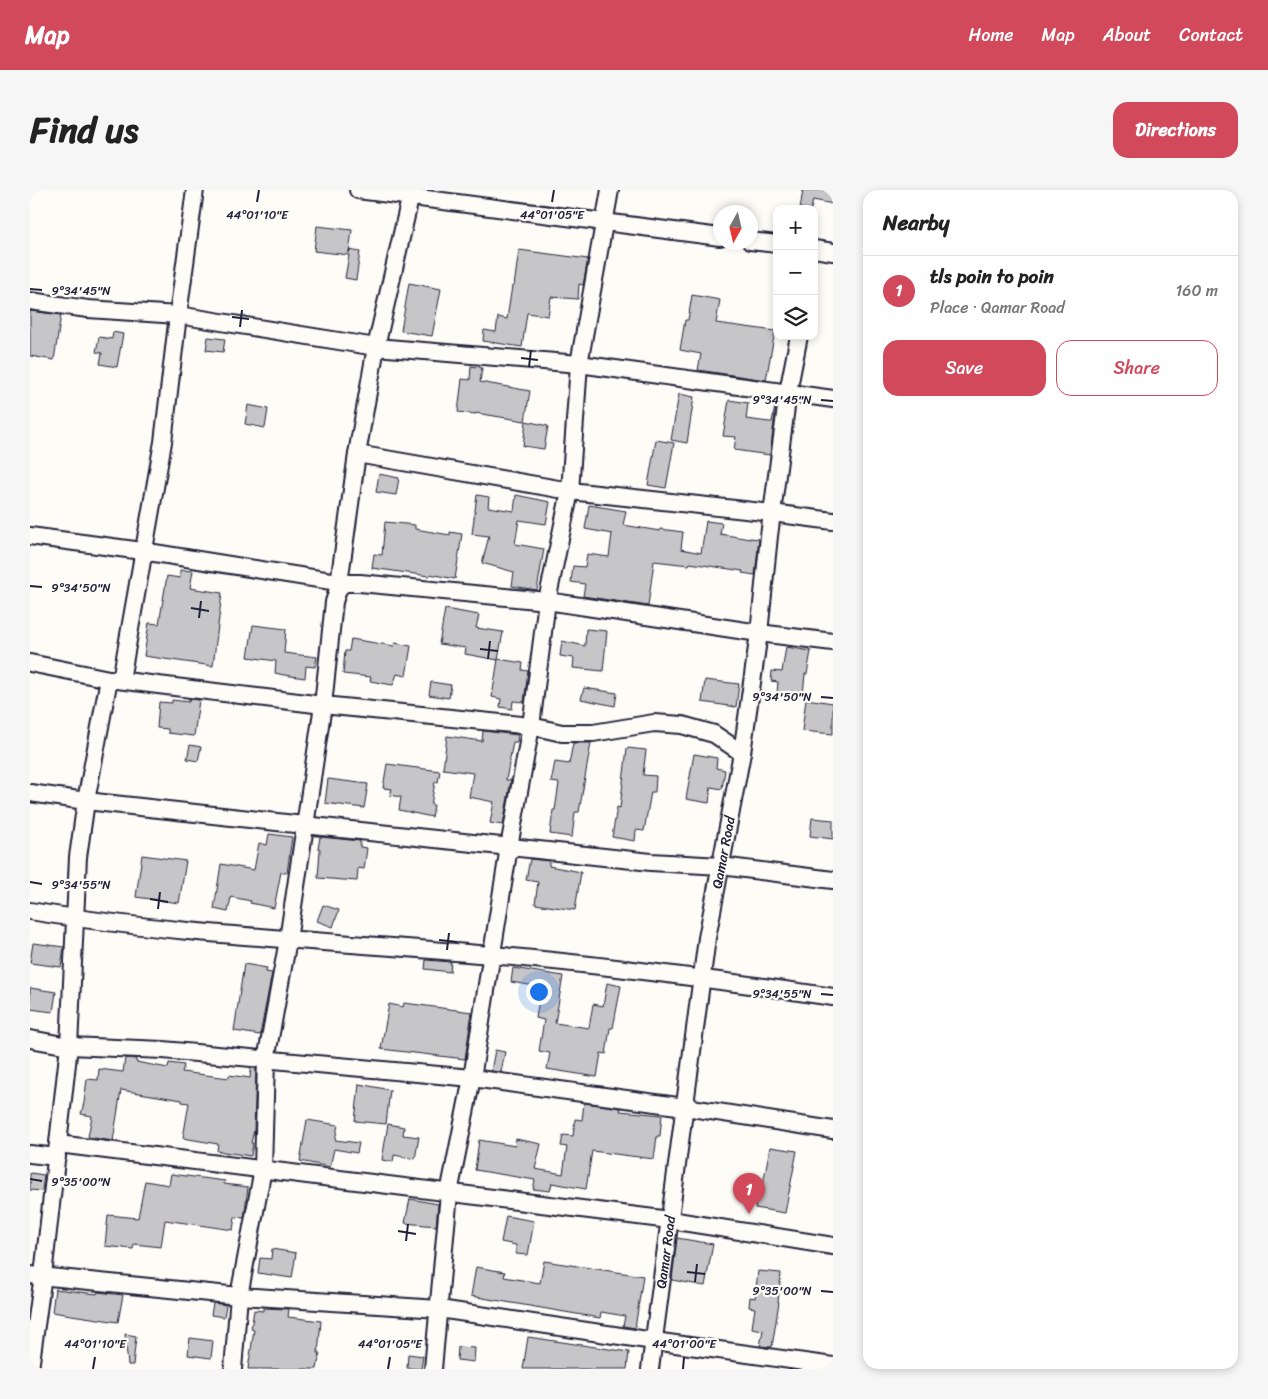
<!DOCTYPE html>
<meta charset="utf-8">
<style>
:root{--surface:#fff;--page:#f6f6f6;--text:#222;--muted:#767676;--line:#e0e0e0;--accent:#d1495b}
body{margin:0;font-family:Sriracha,sans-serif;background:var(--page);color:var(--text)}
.controls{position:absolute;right:15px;top:15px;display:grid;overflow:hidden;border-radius:10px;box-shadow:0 2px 8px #0003}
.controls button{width:45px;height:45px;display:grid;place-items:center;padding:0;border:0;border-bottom:1px solid var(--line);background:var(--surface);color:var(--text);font:25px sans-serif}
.compass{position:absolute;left:683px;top:15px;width:45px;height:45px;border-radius:50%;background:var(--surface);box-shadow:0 2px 8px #0003;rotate:188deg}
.you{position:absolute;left:508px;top:801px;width:18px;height:18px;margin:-12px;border:4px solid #fff;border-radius:50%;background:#1a73e8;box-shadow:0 0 0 8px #1a73e833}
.badge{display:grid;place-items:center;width:32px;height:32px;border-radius:50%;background:var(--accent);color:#fff;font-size:16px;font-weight:700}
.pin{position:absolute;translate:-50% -41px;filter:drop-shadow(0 1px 2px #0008)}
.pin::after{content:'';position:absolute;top:26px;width:18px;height:15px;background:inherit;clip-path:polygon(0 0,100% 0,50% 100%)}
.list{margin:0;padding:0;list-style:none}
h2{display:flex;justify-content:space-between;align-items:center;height:65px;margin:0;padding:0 20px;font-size:21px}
h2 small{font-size:16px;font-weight:400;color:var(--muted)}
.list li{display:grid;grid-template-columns:32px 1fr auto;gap:15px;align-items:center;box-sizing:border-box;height:70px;padding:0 20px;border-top:1px solid var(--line)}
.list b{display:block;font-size:19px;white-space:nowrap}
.list p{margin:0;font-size:16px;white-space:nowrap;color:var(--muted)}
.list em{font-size:16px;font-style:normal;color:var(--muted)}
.actions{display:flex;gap:10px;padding:15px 20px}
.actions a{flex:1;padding:11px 0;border:1px solid var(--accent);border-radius:15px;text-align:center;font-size:18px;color:var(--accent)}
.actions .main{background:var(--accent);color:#fff}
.icon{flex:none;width:28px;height:28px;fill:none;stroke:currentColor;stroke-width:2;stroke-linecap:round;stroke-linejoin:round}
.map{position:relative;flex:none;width:803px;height:1179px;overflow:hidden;border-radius:15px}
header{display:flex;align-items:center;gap:30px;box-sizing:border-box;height:70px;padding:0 25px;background:var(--accent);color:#fff}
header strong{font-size:24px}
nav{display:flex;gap:28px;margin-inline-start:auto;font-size:18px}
.intro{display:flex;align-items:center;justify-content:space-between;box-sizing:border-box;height:120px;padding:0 30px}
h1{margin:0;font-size:35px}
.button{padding:12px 22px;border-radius:15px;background:var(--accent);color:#fff;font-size:18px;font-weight:700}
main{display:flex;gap:30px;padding:0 30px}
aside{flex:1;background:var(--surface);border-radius:15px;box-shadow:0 2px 8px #0003}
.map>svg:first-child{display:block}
.building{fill:#c6c6c8;stroke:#22223b}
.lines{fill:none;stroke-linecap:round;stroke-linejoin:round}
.minor-casing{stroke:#22223b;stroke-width:20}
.minor{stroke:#fdfcf7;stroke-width:16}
.ticks{fill:none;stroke:#22223b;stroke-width:2}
.labels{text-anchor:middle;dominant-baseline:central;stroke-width:4.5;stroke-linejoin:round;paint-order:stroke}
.street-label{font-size:14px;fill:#22223b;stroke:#fdfcf7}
.ticks-label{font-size:12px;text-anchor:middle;fill:#22223b;stroke:#fdfcf7;stroke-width:4.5;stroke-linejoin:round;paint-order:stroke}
</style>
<header>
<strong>Map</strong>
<nav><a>Home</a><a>Map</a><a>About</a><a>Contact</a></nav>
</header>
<div class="intro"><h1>Find us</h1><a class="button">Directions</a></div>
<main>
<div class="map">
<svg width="803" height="1179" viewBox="0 0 803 1179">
<rect width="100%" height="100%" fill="#fdfcf7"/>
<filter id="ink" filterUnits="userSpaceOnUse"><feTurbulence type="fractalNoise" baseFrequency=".02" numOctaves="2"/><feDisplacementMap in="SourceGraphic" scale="10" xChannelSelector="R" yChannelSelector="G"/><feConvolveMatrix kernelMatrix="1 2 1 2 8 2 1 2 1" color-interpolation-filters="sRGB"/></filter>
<g filter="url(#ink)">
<g class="building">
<path d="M 773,0 L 803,0 L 803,14 L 783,10 L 781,19 L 770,19 Z"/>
<path d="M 287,36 L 322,40 L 319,63 L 319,60 L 330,62 L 326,90 L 315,88 L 319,65 L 284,61 Z"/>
<path d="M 489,60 L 558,69 L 553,95 L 549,94 L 548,109 L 521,107 L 518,126 L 497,123 L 492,157 L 453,151 L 454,140 L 466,142 L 468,127 L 477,129 L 482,96 L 484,96 Z"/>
<path d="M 379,93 L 411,99 L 402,146 L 371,141 Z"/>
<path d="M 662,105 L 690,110 L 686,133 L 745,141 L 736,190 L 668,180 L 671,164 L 650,160 L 655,130 L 658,130 Z"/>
<path d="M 0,121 L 31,125 L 24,170 L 0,166 Z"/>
<path d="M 83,142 L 93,144 L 87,177 L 70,174 L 72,163 L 66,162 L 69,147 L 82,149 Z"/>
<path d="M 178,147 L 195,149 L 193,162 L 176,160 Z"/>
<path d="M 441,176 L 452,178 L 450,192 L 500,201 L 495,231 L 446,223 L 446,224 L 428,222 L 432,189 L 440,190 Z"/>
<path d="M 649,204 L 664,207 L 657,253 L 641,250 Z"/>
<path d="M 699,210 L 718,213 L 716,229 L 739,232 L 742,232 L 745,216 L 746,216 L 740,265 L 704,260 L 706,247 L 693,246 Z"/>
<path d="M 218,215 L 238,219 L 235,238 L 215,234 Z"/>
<path d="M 496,231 L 518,236 L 514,259 L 493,256 Z"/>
<path d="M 626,250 L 644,253 L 636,298 L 618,295 Z"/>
<path d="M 349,284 L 369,288 L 366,305 L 346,302 Z"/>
<path d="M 447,305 L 459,307 L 458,317 L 484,321 L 486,305 L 520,312 L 516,334 L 489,330 L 485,354 L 514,359 L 507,400 L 482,396 L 484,382 L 452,373 L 459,346 L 442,344 Z"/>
<path d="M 559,315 L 596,321 L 593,335 L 630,341 L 630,339 L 653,342 L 651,359 L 671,363 L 676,331 L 692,333 L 690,344 L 720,349 L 720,348 L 729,349 L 725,385 L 712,383 L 713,381 L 660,373 L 659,375 L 624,371 L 618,416 L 553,406 L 555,394 L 541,392 L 543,376 L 555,377 L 557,364 L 579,367 L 582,344 L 555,339 Z"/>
<path d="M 355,332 L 385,335 L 385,339 L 420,345 L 420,342 L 432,344 L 425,389 L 400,384 L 399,386 L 342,378 L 344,364 L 352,365 Z"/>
<path d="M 150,380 L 163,381 L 160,398 L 192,403 L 183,476 L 114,466 L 119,433 L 129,434 L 137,386 L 150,388 Z"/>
<path d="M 415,419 L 449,425 L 446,438 L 473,442 L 468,470 L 435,464 L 436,458 L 409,454 Z"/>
<path d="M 223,435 L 256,439 L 254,463 L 287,467 L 285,477 L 276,476 L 275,488 L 254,485 L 245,483 L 246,471 L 218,467 Z"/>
<path d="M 556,439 L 577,441 L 573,481 L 543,478 L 544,468 L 530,466 L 532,451 L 555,456 Z"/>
<path d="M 321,449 L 364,456 L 365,453 L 381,456 L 376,486 L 367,484 L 363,495 L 340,491 L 341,487 L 313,484 L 315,461 L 319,461 Z"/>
<path d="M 756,457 L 781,461 L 777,484 L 775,484 L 773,505 L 747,503 L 748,492 L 741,491 L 742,481 L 752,482 Z"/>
<path d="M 468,469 L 493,473 L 492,480 L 498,481 L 494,512 L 483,511 L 482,519 L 470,517 L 471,509 L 462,507 Z"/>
<path d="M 675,490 L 709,494 L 706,517 L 672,512 Z"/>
<path d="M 401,492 L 421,495 L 419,508 L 399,505 Z"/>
<path d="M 554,498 L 587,503 L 585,516 L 551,509 Z"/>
<path d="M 159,509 L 169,510 L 164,546 L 138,543 L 138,539 L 127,538 L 129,512 L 142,513 L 142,510 L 159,512 Z"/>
<path d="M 776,509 L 803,513 L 803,544 L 772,541 Z"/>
<path d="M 453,541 L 488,545 L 487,552 L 483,552 L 476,590 L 481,590 L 473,635 L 460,633 L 464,612 L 439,607 L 443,583 L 413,579 L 417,546 L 452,551 Z"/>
<path d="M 543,553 L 561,553 L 549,622 L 545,622 L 542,647 L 520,644 L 523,620 L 525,620 L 529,593 L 521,592 L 525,572 L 539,574 Z"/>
<path d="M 160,555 L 171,557 L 168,571 L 157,569 Z"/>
<path d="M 597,558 L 616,560 L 613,585 L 626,586 L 625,602 L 621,602 L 614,641 L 606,640 L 605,651 L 582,647 L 587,617 L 590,618 Z"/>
<path d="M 664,564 L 687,568 L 686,578 L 695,580 L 692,599 L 681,597 L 679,613 L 656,609 Z"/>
<path d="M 357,574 L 410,581 L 408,592 L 405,592 L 401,615 L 404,615 L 402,627 L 369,620 L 371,607 L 360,605 L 362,599 L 353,598 Z"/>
<path d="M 298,589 L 338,594 L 334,618 L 295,613 Z"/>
<path d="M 782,628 L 803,630 L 803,649 L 780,646 Z"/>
<path d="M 239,644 L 262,647 L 257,683 L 251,682 L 244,718 L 220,713 L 221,711 L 201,707 L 198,722 L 184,719 L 191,674 L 224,680 L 229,653 L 237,655 Z"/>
<path d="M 290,647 L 330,651 L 330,657 L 337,658 L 334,679 L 328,678 L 327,691 L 288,688 L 290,659 L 288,659 Z"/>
<path d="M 112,665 L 156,671 L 149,713 L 106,707 Z"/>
<path d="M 500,669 L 519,671 L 519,676 L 551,682 L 545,720 L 505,714 L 508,692 L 496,690 Z"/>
<path d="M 293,715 L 309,720 L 303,737 L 287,731 Z"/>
<path d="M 3,753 L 34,757 L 31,777 L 0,773 Z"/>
<path d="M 396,770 L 421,772 L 420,782 L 395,779 Z"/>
<path d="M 214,774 L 237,778 L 236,782 L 242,783 L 230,845 L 204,841 Z"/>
<path d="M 483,778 L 533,786 L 525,833 L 559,838 L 563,814 L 573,816 L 577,793 L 591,796 L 583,838 L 580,838 L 576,864 L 571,863 L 567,887 L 517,879 L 520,863 L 509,861 L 514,830 L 506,828 L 511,797 L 481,792 Z"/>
<path d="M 0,798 L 26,802 L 23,822 L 0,819 Z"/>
<path d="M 374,813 L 442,822 L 435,869 L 351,859 L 359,814 L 373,817 Z"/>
<path d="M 465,860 L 475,862 L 471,882 L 461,881 Z"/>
<path d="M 95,868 L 106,869 L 106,872 L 138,878 L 139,873 L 154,875 L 152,882 L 199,888 L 199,885 L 220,888 L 221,878 L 226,878 L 224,940 L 221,953 L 223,953 L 221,966 L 187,961 L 188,954 L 153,948 L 159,913 L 152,912 L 152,910 L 91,900 L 83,951 L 58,947 L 62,926 L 51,924 L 54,913 L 57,889 L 68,890 L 69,879 L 93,882 Z"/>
<path d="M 329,894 L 360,900 L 356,934 L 325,931 Z"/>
<path d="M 554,913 L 591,918 L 590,921 L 632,925 L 630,946 L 627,946 L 624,969 L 562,961 L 556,999 L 522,993 L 520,1001 L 503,999 L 505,990 L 445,980 L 449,950 L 485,956 L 486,949 L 511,954 L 505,979 L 533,984 L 537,957 L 531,956 L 533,945 L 543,946 L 545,929 L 552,930 Z"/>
<path d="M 277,930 L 308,935 L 305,950 L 329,953 L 327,963 L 304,959 L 300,977 L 270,971 Z"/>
<path d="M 358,934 L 374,937 L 373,945 L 389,947 L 385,969 L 364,965 L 363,972 L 352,970 Z"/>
<path d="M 740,957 L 767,961 L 755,1023 L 725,1018 L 729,993 L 733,994 Z"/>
<path d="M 0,983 L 14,985 L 12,1001 L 0,1000 Z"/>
<path d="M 141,984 L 195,991 L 194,994 L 218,997 L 214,1028 L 205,1027 L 203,1040 L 135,1030 L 131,1057 L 104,1054 L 103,1059 L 75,1056 L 78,1025 L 108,1028 L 115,991 L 139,995 Z"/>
<path d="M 380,1009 L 408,1014 L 406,1036 L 375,1033 Z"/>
<path d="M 476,1026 L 504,1031 L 498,1065 L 486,1064 L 486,1055 L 471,1052 Z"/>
<path d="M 647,1048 L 683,1054 L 675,1096 L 642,1090 Z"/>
<path d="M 242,1059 L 266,1063 L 262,1088 L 228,1083 L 230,1068 L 241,1069 Z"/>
<path d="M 514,1071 L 613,1086 L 605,1138 L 593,1136 L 595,1126 L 571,1122 L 570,1128 L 441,1106 L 446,1077 L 475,1082 L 474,1087 L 510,1093 Z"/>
<path d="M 728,1081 L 751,1083 L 748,1112 L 749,1112 L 742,1157 L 730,1156 L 733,1140 L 722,1138 L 725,1118 L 719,1117 L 720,1107 L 725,1108 Z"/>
<path d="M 25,1099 L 67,1104 L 68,1102 L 93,1105 L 88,1132 L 22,1122 Z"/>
<path d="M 183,1113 L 196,1115 L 194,1127 L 181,1125 Z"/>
<path d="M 233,1118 L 259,1119 L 258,1127 L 291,1131 L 288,1163 L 290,1163 L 287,1179 L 218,1179 L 224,1140 L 221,1139 L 224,1120 L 233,1121 Z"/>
<path d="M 95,1144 L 106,1146 L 103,1175 L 98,1175 Z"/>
<path d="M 498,1147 L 599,1162 L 597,1179 L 493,1179 Z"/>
<path d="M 160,1148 L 183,1151 L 181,1168 L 158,1165 Z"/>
<path d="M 428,1157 L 445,1158 L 444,1172 L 427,1170 Z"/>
<path d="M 378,1164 L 393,1166 L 391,1179 L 377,1178 Z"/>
</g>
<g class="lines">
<defs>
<g id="minor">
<path d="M 328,0 L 690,47"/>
<path d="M 720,51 L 747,54"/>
<path d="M 784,59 L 803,62"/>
<path d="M 0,111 L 58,119 L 148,125 L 165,0"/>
<path d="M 327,264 L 540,301 L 742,323 L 803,331"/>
<path d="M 0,346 L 112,361 L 314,393"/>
<path d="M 309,393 L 327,264 L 346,157 L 382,0"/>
<path d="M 0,473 L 79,489 L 293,515 L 501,536 L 532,543 L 563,543 L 624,533 L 652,535 L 684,544 L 712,563"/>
<path d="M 91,490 L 133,252 L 148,125 L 346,157 L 549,174 L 803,209"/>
<path d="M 0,603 L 56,611 L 274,635 L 621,672 L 691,676 L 803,690"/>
<path d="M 0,721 C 152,746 307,751 461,765 C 575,775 689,790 803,807"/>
<path d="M 0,849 L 39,856 L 133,860 L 442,888 L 655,917 L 803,940"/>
<path d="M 28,954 L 640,1030 L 803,1056"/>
<path d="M 0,964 L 27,967"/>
<path d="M 0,1085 L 209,1106 L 409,1119 L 624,1151 L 803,1176"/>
<path d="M 0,1179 L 13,1085 L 39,856 L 48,667 L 56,611 L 79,489"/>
<path d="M 203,1179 L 209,1106 L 233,979 L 236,870 L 258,750 L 293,515 L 304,412 L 308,399 L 314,393 L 330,393 L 517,411 L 729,443 L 803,452"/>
<path d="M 403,1179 L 419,1003 L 442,888 L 479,657 L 501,536 L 517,411 L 540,301 L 549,174 L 580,0"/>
<path id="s1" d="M 620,1179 L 677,748 L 712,563 L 729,443 L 739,346 L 758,202 L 769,146"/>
</g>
</defs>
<use href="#minor" class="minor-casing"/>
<use href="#minor" class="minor"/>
</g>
</g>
<path class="ticks" d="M 227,12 L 229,0M 522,12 L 524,0M 0,99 L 12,100M 202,127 L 219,129M 210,137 L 212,120M 491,168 L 508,170M 499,177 L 501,160M 791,210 L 803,211M 0,396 L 12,397M 161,418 L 179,421M 169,428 L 171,411M 450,459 L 468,461M 458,469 L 460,451M 791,507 L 803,508M 0,692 L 12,694M 120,709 L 138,712M 128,719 L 130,702M 409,750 L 427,752M 417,760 L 419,743M 791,804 L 803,805M 0,989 L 12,991M 368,1041 L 386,1044M 376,1051 L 378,1034M 657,1082 L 675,1084M 665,1092 L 667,1074M 791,1101 L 803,1102M 63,1179 L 65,1167M 358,1179 L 360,1167M 653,1179 L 654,1167"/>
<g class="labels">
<g class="street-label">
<text stroke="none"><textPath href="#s1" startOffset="522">Qamar Road</textPath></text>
<text stroke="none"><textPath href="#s1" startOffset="118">Qamar Road</textPath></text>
</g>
</g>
<g class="ticks-label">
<text x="227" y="29">44°01'10"E</text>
<text x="522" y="29">44°01'05"E</text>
<text x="51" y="105">9°34'45"N</text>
<text x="752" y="214">9°34'45"N</text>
<text x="51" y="402">9°34'50"N</text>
<text x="752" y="511">9°34'50"N</text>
<text x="51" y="699">9°34'55"N</text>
<text x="752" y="808">9°34'55"N</text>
<text x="51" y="996">9°35'00"N</text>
<text x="752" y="1105">9°35'00"N</text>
<text x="65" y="1158">44°01'10"E</text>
<text x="360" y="1158">44°01'05"E</text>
<text x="654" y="1158">44°01'00"E</text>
</g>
</svg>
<div class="controls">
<button>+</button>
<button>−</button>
<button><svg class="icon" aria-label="layers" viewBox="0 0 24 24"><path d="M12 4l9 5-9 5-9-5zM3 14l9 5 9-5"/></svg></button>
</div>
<svg class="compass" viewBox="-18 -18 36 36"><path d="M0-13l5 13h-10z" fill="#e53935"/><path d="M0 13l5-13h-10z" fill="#767676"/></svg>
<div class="you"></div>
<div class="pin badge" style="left:719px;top:1024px">1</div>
</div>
<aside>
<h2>Nearby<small></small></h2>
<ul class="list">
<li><span class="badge">1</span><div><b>tls poin to poin</b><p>Place · Qamar Road</p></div><em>160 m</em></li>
</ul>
<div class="actions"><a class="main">Save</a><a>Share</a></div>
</aside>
</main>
